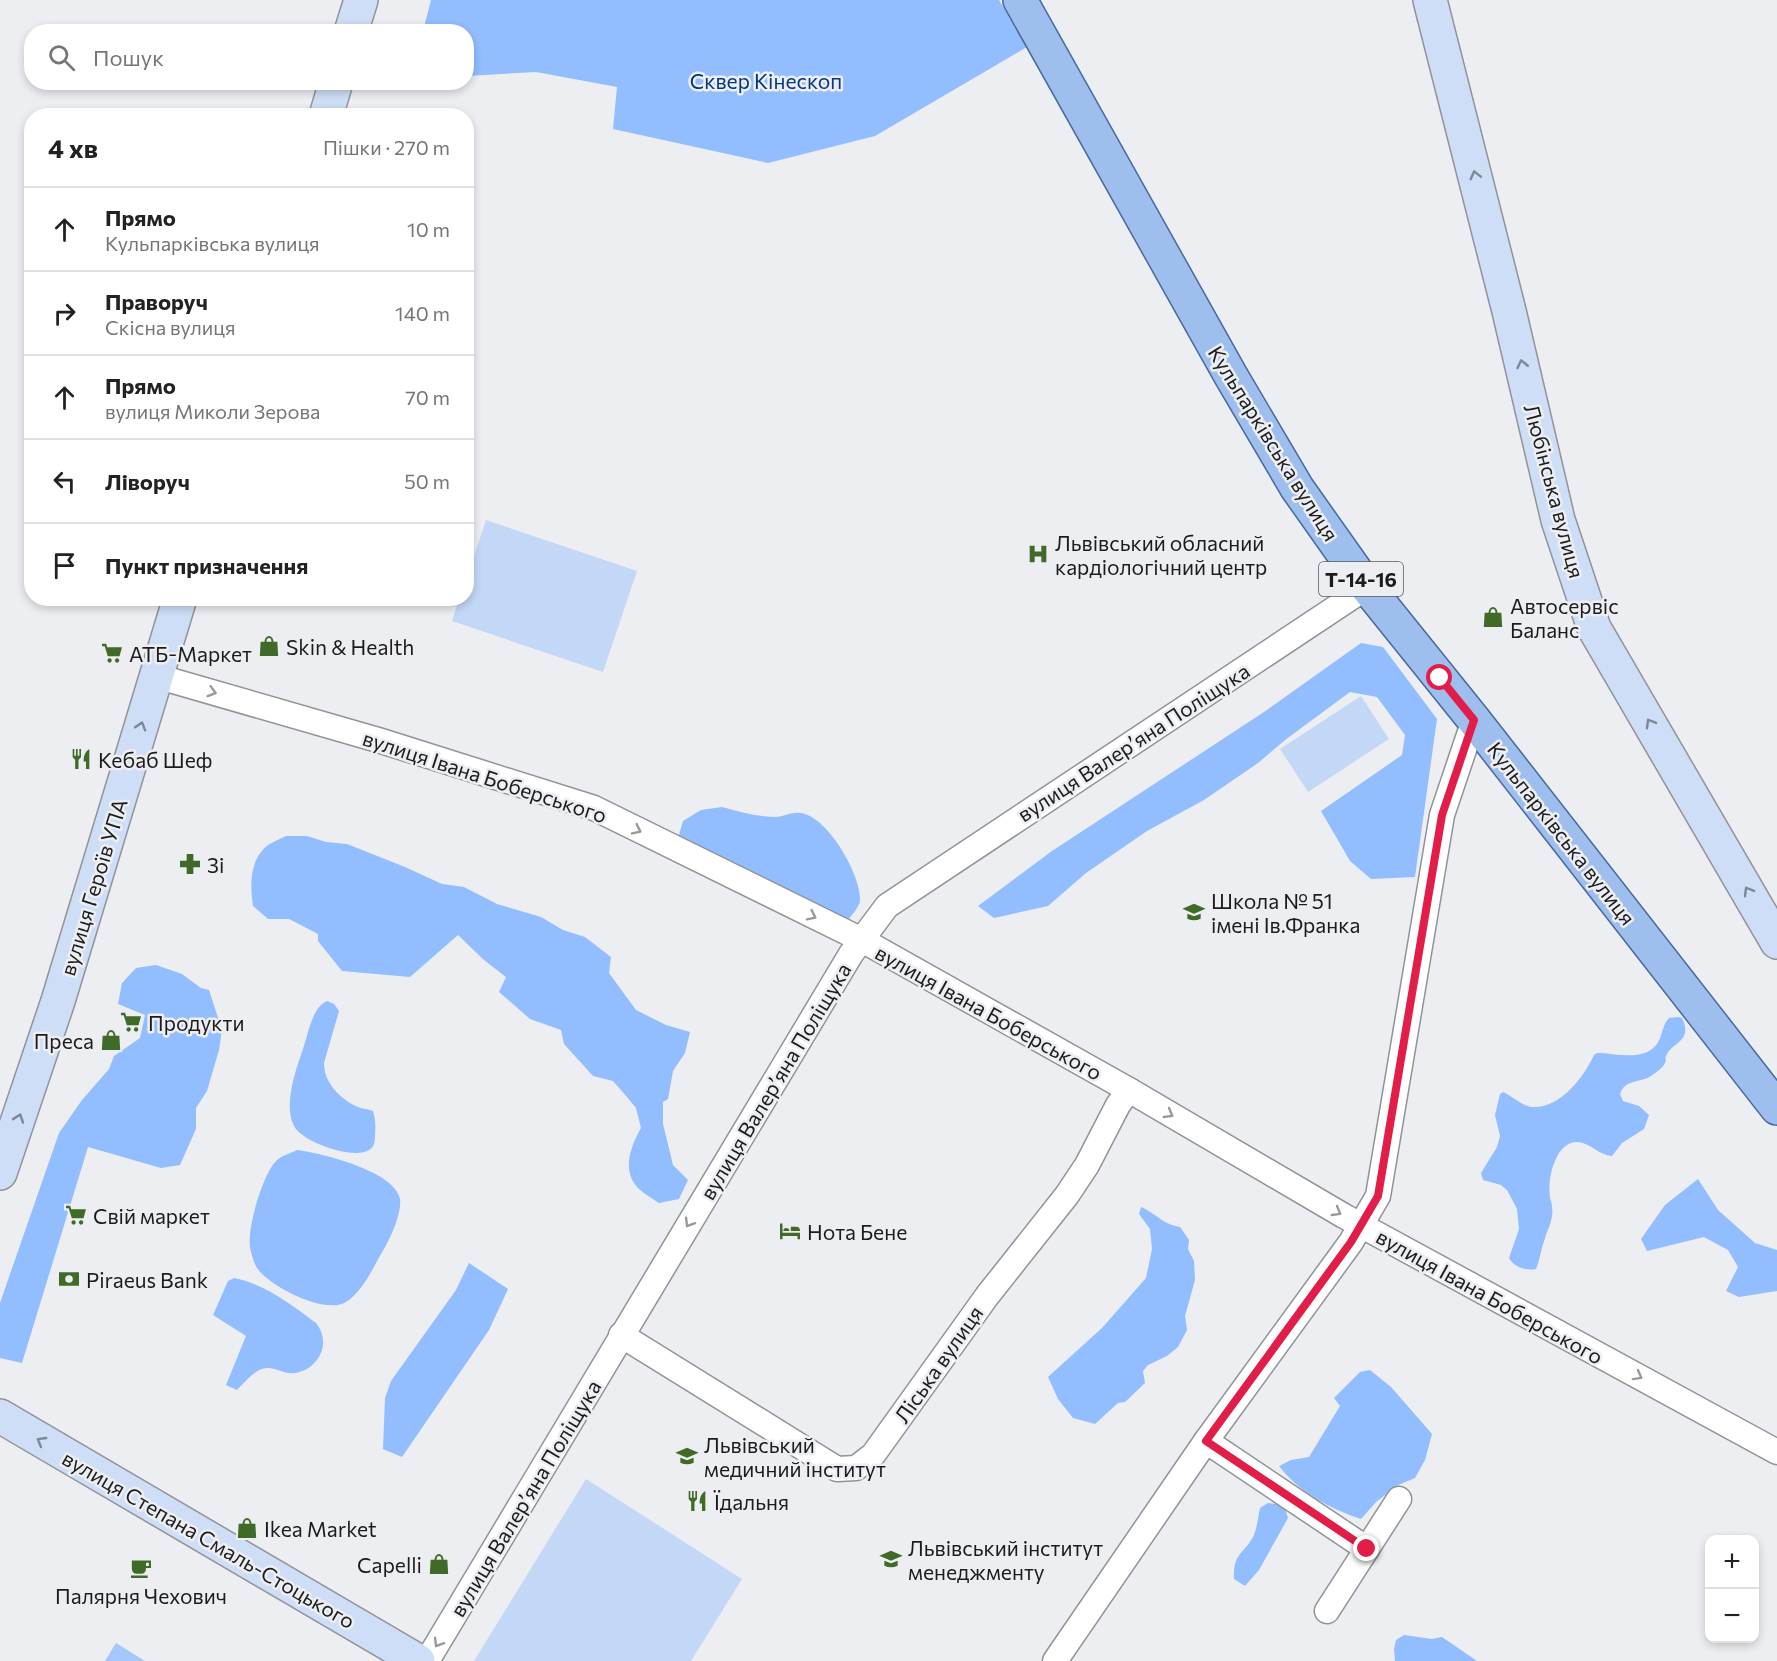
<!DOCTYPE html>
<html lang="uk">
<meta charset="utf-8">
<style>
:root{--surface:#fff;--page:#f2f2f2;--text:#222;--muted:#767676;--line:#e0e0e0}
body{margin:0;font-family:Commissioner,sans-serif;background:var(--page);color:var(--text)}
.controls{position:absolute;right:18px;bottom:18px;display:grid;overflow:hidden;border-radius:12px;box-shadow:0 3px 9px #0003}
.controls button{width:54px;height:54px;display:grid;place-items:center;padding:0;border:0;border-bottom:2px solid var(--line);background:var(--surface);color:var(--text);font:30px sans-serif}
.stop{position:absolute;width:18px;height:18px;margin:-14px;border:4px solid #e11d48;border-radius:50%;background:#fff}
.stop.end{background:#e11d48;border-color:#fff;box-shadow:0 2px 6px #0008}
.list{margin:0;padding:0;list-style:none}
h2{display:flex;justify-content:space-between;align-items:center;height:78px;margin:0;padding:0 24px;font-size:26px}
h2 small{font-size:20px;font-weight:400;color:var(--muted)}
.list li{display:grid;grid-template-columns:39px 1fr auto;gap:18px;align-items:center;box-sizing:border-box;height:84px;padding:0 24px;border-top:2px solid var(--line)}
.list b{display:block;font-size:22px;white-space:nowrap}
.list p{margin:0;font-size:20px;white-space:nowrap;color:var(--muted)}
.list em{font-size:20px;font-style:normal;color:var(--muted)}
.icon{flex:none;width:33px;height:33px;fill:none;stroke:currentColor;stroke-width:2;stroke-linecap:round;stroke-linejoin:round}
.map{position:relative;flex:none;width:1777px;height:1661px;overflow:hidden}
.search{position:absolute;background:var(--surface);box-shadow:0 3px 9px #0003;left:24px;top:24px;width:450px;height:66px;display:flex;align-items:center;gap:15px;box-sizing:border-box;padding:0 21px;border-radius:24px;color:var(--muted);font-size:22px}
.panel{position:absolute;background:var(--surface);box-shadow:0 3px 9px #0003;left:24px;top:108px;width:450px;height:498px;border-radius:24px}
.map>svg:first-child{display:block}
.green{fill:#c3d8f7}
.forest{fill:#92bdff}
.water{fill:#a4c7fc}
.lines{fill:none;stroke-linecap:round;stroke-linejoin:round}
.street-casing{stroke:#919396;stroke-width:27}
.secondary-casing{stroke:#919396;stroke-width:36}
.primary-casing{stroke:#46699e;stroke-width:36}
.street{stroke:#fff;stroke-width:24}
.secondary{stroke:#cedef7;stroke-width:33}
.primary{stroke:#9ebeee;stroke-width:33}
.oneway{stroke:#7e8795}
.oneway2{stroke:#99999a}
.route{stroke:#e11d48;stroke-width:8}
.labels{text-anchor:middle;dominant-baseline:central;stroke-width:5;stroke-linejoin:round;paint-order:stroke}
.shield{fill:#eceef1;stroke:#5a5b5d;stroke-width:1.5}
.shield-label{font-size:20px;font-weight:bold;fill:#1c1c1e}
.park-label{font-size:21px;fill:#033983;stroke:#eceef1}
.street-label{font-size:21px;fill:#1c1c1e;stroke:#eceef1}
.poi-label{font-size:21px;fill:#1c1c1e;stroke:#eceef1;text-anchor:start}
</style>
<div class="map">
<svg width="1777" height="1661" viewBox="0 0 1777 1661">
<rect width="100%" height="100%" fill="#eceef1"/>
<g class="green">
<path d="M 486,520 L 637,571 L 603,672 L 452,621 L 459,599 L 466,598 L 467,577 Z"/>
<path d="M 1361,696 L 1389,739 L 1308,792 L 1280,749 Z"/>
<path d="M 586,1479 L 742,1579 L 691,1661 L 474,1661 Z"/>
</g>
<g class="forest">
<path d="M 431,0 L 999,0 L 1027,47 L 875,136 L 768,163 L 613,129 L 617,87 L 536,72 L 467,76 L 466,32 L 423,31 Z"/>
<path d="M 1361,643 L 1383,647 L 1437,719 L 1415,877 L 1371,879 L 1350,861 L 1321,811 L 1402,755 L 1405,735 L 1377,697 L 1350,692 L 1285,740 L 1258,763 L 1204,800 L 1147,831 L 1086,873 L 1048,906 L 994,918 L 978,906 L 1052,851 L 1264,712 Z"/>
<path d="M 722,807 C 740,812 758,817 777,817 C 784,816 793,812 800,813 C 827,815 862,876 860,901 C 859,907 852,915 848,920 L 677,842 L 683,821 L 701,810 Z"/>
<path d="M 286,836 L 307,836 L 326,842 L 347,844 L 405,867 L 442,884 L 464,887 L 497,904 L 541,917 L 563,930 L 585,937 L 611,957 L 609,973 L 636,1010 L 666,1025 L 690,1032 L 685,1053 L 673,1071 L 668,1099 L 663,1102 L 663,1124 L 673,1165 L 688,1180 L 679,1199 L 659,1203 C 652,1198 644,1194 638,1188 C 621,1170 631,1146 641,1128 L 636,1108 L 627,1097 L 613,1081 L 593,1076 L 564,1044 L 561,1030 L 530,1019 L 499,992 L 506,977 L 484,960 L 458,935 L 410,977 L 342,971 L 318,941 L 318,934 L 289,919 L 268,919 L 253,906 C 250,885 249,860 268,845 C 273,842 280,839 286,836 Z"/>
<path d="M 156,965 L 182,974 L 201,988 L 209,990 L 222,1030 L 219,1050 L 207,1091 L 196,1108 L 196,1129 L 180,1165 L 161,1168 L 88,1147 L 22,1363 L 0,1358 L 0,1303 L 59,1133 L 82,1100 L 109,1069 L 114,1056 L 140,1038 L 145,1015 L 118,1004 L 122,983 L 136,968 Z"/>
<path d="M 327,1001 L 334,1004 L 339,1011 L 324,1063 C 324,1083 340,1099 358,1107 C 363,1109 368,1109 373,1111 C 375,1118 376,1126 375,1134 C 375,1140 375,1147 369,1150 C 353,1160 302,1142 294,1126 C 283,1105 296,1069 303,1049 C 308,1035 312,1007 327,1001 Z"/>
<path d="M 1678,1017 L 1682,1018 C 1693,1040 1674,1042 1667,1054 C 1663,1062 1668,1055 1665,1063 C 1663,1068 1655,1073 1651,1076 C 1640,1083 1625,1079 1620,1094 L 1623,1101 L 1639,1106 L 1649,1115 L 1644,1129 L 1622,1143 L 1612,1156 C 1599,1155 1590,1143 1578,1142 C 1570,1141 1563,1147 1559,1153 C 1551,1167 1548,1182 1550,1198 C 1552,1204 1553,1210 1552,1216 C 1551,1224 1547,1231 1545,1238 C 1541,1249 1540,1259 1536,1269 C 1525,1271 1514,1267 1509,1258 L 1519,1229 L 1517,1209 L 1507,1190 L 1501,1185 L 1483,1180 L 1481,1173 L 1497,1147 L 1500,1136 L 1495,1115 L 1500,1094 L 1503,1092 C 1512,1096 1522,1106 1532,1107 C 1560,1109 1584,1077 1594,1055 L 1597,1053 C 1616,1053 1644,1062 1657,1044 C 1663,1035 1662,1025 1669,1018 Z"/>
<path d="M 297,1150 C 321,1153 395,1171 400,1199 C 402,1214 389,1242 381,1254 C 372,1270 362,1292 346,1302 C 326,1315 270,1287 257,1268 C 254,1263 251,1253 250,1247 C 247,1228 263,1174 276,1161 C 281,1156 291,1153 297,1150 Z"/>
<path d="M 1698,1179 L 1718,1210 L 1755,1243 L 1777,1250 L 1777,1291 L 1739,1297 L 1726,1291 L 1738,1267 L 1728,1250 L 1704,1237 L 1647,1251 L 1641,1239 L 1665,1205 Z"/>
<path d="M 1141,1207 C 1157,1214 1162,1224 1180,1227 L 1189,1240 L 1188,1249 L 1194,1261 L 1195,1280 L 1185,1316 L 1187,1330 L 1178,1347 L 1167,1356 L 1148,1365 L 1143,1371 L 1145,1383 L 1125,1402 L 1118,1403 L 1095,1424 L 1073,1418 L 1058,1399 L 1048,1377 L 1102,1328 L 1146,1278 L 1152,1249 L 1150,1229 L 1139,1214 Z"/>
<path d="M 469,1263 L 508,1289 L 489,1330 L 402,1457 L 383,1449 L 385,1398 L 391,1381 L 456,1290 Z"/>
<path d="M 234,1278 C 265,1284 292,1305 316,1323 C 332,1343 319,1369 295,1373 C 283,1375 274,1365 262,1369 C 253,1372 244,1383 237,1390 L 226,1385 L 246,1336 L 213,1315 L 228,1281 Z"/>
<path d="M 1370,1370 L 1391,1387 L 1432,1434 L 1425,1460 L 1415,1478 L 1398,1485 L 1376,1502 L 1361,1519 C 1329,1508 1300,1493 1279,1466 L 1291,1460 L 1309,1457 L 1340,1406 L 1334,1398 L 1360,1372 Z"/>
<path d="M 1268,1503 L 1284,1505 L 1288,1518 L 1259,1570 L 1245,1586 L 1234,1579 C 1233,1553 1243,1555 1253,1537 C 1257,1529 1258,1517 1260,1508 Z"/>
<path d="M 1404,1635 L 1432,1639 L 1442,1637 L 1477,1661 L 1395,1661 L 1394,1649 L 1396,1640 Z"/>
</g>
<path class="water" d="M 116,1643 L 145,1661 L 105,1661 Z"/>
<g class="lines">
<defs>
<g id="street">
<path d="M 156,676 L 378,740 L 594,808 L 862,940 L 1129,1090 L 1344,1216 L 1777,1452"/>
<path d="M 621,1335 L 837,1469 L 856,1468 L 873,1455 L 987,1296 L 1067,1195 L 1087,1165 L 1118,1105 L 1129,1090"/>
<path d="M 1206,1441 L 1367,1549"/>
<path d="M 1327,1611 L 1399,1499"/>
<path d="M 427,1661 L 851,954 L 887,906 L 1367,587"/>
<path d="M 1055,1661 L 1206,1441 L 1351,1242 L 1378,1196 L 1442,815 L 1474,720"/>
</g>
<g id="secondary">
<path d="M 1430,0 L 1509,311 L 1558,520 L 1594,628 L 1777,942"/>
<path d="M 351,32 L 361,0"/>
<path d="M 326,116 L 336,82"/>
<path d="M 0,1173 L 58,1001 L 180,598"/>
<path d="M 0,1416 L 418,1661"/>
</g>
<path id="primary" d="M 1020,0 L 1231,376 L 1297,488 L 1367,587 L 1474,720 L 1777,1108"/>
</defs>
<use href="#street" class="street-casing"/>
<use href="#secondary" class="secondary-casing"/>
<use href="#primary" class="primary-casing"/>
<use href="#street" class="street"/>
<use href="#secondary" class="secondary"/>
<use href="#primary" class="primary"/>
</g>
<defs><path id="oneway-chevron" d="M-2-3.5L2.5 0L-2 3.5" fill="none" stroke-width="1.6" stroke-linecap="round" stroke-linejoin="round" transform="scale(1.5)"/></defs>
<g class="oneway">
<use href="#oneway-chevron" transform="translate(1475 175) rotate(-104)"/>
<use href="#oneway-chevron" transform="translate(1522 364) rotate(-103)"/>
<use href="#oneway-chevron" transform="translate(1650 723) rotate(-120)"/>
<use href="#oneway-chevron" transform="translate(141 726) rotate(-73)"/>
<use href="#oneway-chevron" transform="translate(1748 891) rotate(-120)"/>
<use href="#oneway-chevron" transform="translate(19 1118) rotate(-71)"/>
<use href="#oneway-chevron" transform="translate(41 1441) rotate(-150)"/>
</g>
<g class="oneway2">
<use href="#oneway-chevron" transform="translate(212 692) rotate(16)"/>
<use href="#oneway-chevron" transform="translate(637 830) rotate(26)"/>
<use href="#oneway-chevron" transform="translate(812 916) rotate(26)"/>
<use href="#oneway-chevron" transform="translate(1169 1114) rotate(30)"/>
<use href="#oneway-chevron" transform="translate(1337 1212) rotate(30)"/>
<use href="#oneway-chevron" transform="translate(689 1223) rotate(121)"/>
<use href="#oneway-chevron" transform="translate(1638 1376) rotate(29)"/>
<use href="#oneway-chevron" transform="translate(438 1643) rotate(121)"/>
</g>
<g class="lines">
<path class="route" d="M 1367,1549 L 1206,1441 L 1351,1242 L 1378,1196 L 1442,815 L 1474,720 L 1440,678"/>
</g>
<defs>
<symbol id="hospital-bare" viewBox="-9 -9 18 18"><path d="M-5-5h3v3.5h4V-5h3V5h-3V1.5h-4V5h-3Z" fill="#406a27" stroke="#eceef1" stroke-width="2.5" paint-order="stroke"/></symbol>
<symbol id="shop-bare" viewBox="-9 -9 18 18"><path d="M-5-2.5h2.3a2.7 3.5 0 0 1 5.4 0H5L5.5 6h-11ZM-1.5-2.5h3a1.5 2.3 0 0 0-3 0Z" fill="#406a27" stroke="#eceef1" stroke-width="2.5" paint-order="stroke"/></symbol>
<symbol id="supermarket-bare" viewBox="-9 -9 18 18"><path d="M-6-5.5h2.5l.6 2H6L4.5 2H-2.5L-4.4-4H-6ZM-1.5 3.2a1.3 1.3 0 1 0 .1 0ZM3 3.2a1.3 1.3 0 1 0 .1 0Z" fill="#406a27" stroke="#eceef1" stroke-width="2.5" paint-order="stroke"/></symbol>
<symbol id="restaurant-bare" viewBox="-9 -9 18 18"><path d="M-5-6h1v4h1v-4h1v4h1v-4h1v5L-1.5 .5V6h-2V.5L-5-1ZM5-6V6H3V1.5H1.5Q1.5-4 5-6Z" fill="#406a27" stroke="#eceef1" stroke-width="2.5" paint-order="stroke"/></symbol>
<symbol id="pharmacy-bare" viewBox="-9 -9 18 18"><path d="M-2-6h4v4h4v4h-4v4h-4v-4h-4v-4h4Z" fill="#406a27" stroke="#eceef1" stroke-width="2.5" paint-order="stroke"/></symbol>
<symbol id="school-bare" viewBox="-9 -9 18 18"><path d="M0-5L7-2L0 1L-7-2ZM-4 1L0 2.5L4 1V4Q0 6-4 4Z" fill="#406a27" stroke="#eceef1" stroke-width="2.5" paint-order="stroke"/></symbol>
<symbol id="hotel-bare" viewBox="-9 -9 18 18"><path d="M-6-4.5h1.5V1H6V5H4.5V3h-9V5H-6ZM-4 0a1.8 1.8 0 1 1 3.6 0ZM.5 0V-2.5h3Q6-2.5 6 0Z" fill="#406a27" stroke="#eceef1" stroke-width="2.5" paint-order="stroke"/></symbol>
<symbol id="bank-bare" viewBox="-9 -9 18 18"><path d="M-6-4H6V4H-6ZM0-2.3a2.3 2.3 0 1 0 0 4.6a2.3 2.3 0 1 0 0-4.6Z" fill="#406a27" stroke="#eceef1" stroke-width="2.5" paint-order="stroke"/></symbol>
<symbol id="university-bare" viewBox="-9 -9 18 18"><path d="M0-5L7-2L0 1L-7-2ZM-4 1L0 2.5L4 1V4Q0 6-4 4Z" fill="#406a27" stroke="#eceef1" stroke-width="2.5" paint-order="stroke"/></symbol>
<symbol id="cafe-bare" viewBox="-9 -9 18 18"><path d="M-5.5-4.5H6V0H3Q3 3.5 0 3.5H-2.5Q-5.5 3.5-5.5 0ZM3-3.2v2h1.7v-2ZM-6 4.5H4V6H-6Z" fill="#406a27" stroke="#eceef1" stroke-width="2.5" paint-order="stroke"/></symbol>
</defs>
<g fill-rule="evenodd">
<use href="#hospital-bare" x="1023" y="539" width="30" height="30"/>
<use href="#shop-bare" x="1478" y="602" width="30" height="30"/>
<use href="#shop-bare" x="254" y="631" width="30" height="30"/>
<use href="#supermarket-bare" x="97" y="638" width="30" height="30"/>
<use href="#restaurant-bare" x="66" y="744" width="30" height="30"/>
<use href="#pharmacy-bare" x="175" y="849" width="30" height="30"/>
<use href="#school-bare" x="1179" y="897" width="30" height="30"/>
<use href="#supermarket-bare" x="116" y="1007" width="30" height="30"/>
<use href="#shop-bare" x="96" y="1025" width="30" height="30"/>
<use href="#supermarket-bare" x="61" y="1200" width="30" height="30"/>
<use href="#hotel-bare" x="775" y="1216" width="30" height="30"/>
<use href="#bank-bare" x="54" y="1264" width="30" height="30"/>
<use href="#university-bare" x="672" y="1441" width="30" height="30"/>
<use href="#restaurant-bare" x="682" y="1486" width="30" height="30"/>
<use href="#shop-bare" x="232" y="1513" width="30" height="30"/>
<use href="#university-bare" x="876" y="1544" width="30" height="30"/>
<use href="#shop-bare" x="424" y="1549" width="30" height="30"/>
<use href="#cafe-bare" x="126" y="1553" width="30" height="30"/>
</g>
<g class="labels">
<rect class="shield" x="1319" y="562" width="84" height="34" rx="4.5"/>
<g class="shield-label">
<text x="1361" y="579">Т-14-16</text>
</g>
<g class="park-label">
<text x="766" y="80">Сквер Кінескоп</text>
</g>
<g class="street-label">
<text transform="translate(1274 443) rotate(58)">Кульпарківська вулиця</text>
<text transform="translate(1555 491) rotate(75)">Любінська вулиця</text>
<text transform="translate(1133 742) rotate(-33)">вулиця Валерʼяна Поліщука</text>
<text transform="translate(485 776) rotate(18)">вулиця Івана Боберського</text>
<text transform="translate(1562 833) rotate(52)">Кульпарківська вулиця</text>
<text transform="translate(93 887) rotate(-73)">вулиця Героїв УПА</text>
<text transform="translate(989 1012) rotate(29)">вулиця Івана Боберського</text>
<text transform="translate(775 1081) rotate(-59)">вулиця Валерʼяна Поліщука</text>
<text transform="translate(1490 1296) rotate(29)">вулиця Івана Боберського</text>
<text transform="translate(938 1364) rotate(-55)">Ліська вулиця</text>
<text transform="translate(525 1498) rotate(-59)">вулиця Валерʼяна Поліщука</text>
<text transform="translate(209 1539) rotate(30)">вулиця Степана Смаль-Стоцького</text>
</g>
<g class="poi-label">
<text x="1055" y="542">Львівський обласний<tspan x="1055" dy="24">кардіологічний центр</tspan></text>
<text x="1510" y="605">Автосервіс<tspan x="1510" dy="24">Баланс</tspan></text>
<text x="286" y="646">Skin &amp; Health</text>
<text x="129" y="653">АТБ-Маркет</text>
<text x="98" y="759">Кебаб Шеф</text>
<text x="207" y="864">3і</text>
<text x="1211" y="900">Школа № 51<tspan x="1211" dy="24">імені Ів.Франка</tspan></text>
<text x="148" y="1022">Продукти</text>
<text x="94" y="1040" text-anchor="end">Преса</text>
<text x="93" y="1215">Свій маркет</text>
<text x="807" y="1231">Нота Бене</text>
<text x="86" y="1279">Piraeus Bank</text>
<text x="704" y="1444">Львівський<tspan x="704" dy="24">медичний інститут</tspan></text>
<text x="714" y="1501">Їдальня</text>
<text x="264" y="1528">Ikea Market</text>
<text x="908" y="1547">Львівський інститут<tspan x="908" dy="24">менеджменту</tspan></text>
<text x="422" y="1564" text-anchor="end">Capelli</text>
<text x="141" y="1595" text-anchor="middle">Палярня Чехович</text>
</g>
</g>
</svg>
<div class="controls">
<button>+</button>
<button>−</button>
</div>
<div class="stop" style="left:1440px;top:678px"></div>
<div class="stop end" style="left:1367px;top:1549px"></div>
<div class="search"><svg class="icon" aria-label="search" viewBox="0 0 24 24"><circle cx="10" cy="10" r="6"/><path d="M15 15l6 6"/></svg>Пошук</div>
<section class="panel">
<h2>4 хв<small>Пішки · 270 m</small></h2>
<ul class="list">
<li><svg class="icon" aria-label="ahead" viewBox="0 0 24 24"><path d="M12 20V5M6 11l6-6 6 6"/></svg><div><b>Прямо</b><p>Кульпарківська вулиця</p></div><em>10 m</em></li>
<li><svg class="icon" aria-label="right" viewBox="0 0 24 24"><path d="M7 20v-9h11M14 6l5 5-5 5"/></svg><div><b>Праворуч</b><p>Скісна вулиця</p></div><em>140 m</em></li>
<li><svg class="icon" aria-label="ahead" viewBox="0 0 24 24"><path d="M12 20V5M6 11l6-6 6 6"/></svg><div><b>Прямо</b><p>вулиця Миколи Зерова</p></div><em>70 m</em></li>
<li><svg class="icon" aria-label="left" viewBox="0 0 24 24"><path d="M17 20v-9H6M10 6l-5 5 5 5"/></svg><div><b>Ліворуч</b></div><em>50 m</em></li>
<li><svg class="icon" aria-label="arrive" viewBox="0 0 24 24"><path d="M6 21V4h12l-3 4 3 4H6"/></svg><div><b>Пункт призначення</b></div></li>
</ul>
</section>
</div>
